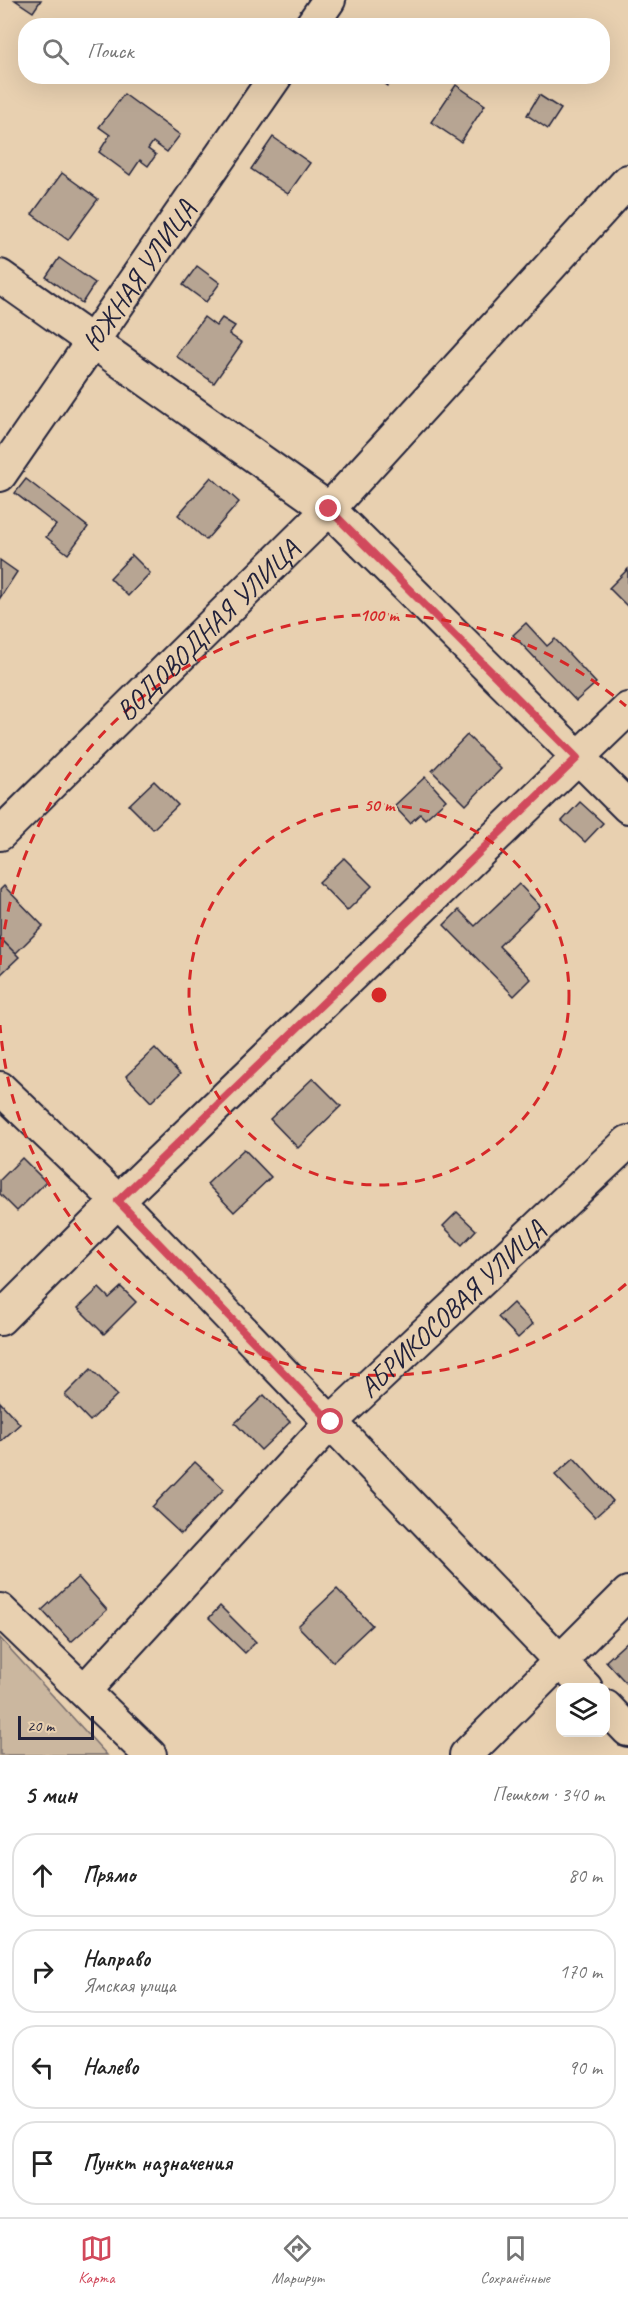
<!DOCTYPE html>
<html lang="ru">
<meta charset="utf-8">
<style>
:root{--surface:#fff;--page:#f6f6f6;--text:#222;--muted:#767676;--line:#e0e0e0;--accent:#d1495b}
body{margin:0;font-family:Caveat,sans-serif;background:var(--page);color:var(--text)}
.controls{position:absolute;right:18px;bottom:18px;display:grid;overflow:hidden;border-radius:12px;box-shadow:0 6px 24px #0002}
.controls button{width:54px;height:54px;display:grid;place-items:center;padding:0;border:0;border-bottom:2px solid var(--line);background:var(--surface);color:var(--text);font:30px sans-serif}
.scale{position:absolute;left:18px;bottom:15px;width:76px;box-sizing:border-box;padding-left:6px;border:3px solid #22223b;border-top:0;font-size:16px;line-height:21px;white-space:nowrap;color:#22223b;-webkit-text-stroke:4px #e8d0b0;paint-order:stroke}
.stop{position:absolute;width:18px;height:18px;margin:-14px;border:4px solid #d1495b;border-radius:50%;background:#fff}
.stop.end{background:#d1495b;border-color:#fff;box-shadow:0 2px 6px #0008}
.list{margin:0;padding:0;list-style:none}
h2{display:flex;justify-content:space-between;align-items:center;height:78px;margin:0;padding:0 24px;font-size:26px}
h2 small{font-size:20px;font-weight:400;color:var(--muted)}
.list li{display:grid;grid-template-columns:39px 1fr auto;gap:18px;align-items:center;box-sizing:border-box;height:84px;margin:0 12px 12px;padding:0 12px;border:2px solid var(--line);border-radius:24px}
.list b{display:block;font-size:22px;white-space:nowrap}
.list p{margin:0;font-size:20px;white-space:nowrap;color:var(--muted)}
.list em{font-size:20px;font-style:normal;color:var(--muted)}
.icon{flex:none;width:33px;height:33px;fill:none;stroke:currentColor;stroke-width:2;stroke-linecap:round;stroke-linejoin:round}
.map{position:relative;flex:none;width:628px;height:1755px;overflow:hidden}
.search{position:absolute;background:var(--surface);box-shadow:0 6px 24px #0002;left:18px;right:18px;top:18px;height:66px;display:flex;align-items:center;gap:15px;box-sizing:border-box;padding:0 21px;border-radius:24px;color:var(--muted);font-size:22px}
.sheet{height:462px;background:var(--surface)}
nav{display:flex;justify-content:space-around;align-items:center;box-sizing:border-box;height:84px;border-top:2px solid var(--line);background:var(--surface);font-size:16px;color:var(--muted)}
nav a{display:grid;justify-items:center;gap:3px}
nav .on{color:var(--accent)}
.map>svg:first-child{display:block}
.green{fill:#cbb79f;stroke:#766c6d;stroke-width:1.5}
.building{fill:#b7a593;stroke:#22223b;stroke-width:1.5}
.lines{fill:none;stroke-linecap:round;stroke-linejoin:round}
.minor-casing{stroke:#22223b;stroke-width:36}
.minor{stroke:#e8d0b0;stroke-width:32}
.route{stroke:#d1495b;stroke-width:8}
.ring{fill:none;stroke:#d62828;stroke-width:3;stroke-dasharray:10 8}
.labels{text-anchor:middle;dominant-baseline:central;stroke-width:5;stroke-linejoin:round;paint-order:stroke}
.street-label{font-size:28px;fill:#22223b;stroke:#e8d0b0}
.centre{fill:#d62828;stroke:#e8d0b0;stroke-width:3}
.ring-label{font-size:18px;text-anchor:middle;font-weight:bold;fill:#d62828;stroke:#e8d0b0;stroke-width:5;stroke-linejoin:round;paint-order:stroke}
</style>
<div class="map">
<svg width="628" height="1755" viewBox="0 0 628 1755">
<rect width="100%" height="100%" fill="#e8d0b0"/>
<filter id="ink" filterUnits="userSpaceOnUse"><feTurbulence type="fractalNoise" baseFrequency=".0167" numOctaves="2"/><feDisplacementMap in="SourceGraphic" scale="12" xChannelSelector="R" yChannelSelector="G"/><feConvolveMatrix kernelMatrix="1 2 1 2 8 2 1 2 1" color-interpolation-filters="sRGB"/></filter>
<g filter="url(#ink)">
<path class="green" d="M 0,1638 L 107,1755 L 0,1755 Z"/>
<g class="building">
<path d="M 15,0 L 41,0 L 33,12 Z"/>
<path d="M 375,76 L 395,76 L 388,86 Z"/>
<path d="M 456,85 L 485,105 L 461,142 L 431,122 Z"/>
<path d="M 124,94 L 180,135 L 167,152 L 153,142 L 148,149 L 156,155 L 148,166 L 140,160 L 130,175 L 99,152 L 110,135 L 99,127 Z"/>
<path d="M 539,95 L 561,109 L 548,129 L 527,115 Z"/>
<path d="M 273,137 L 310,163 L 288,194 L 251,169 Z"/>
<path d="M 62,173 L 98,199 L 68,240 L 32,214 Z"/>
<path d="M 59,258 L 95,283 L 82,303 L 46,277 Z"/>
<path d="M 197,266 L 220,283 L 206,302 L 183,285 Z"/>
<path d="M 204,317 L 216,326 L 222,318 L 235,326 L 229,334 L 242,343 L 214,383 L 176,356 Z"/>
<path d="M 211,477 L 239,502 L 206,540 L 178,515 Z"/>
<path d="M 26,479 L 88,527 L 68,554 L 46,537 L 56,525 L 15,493 Z"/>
<path d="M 132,555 L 150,573 L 128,596 L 110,578 Z"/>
<path d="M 0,560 L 17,572 L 0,598 Z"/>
<path d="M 628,569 L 628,607 L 609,588 Z"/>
<path d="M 526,623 L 547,646 L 555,639 L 596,683 L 576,701 L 513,635 Z"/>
<path d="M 467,735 L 501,769 L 466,805 L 432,771 Z"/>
<path d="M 425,777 L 446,800 L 425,819 L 420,814 L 410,823 L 394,806 Z"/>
<path d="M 154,781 L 178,805 L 153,829 L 129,805 Z"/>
<path d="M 580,802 L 603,823 L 585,842 L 562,821 Z"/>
<path d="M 344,858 L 372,886 L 347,911 L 319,882 Z"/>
<path d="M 519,884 L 540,906 L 499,946 L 531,979 L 514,996 L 444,925 L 459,910 L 475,926 Z"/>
<path d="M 4,886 L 43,926 L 15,954 L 0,938 L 0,890 Z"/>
<path d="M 0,938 L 19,957 L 0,975 Z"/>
<path d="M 155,1048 L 180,1074 L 151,1102 L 126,1076 Z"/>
<path d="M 313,1078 L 341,1106 L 298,1148 L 270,1119 Z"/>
<path d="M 244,1149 L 271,1177 L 234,1212 L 207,1184 Z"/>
<path d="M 22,1158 L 46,1182 L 17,1211 L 0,1194 L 0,1180 Z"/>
<path d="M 457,1212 L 476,1230 L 462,1245 L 443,1226 Z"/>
<path d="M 121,1287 L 136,1302 L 104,1334 L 78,1308 L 99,1288 L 109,1298 Z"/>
<path d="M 513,1303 L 533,1324 L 518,1338 L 498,1317 Z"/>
<path d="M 91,1369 L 117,1395 L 90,1421 L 65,1395 Z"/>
<path d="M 264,1395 L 290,1422 L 261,1450 L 235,1423 Z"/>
<path d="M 0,1402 L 20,1424 L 0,1442 Z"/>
<path d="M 574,1458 L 613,1501 L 595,1517 L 555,1475 Z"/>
<path d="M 195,1462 L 224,1489 L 181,1534 L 152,1507 Z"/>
<path d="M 78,1577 L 107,1610 L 71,1642 L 42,1610 Z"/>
<path d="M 337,1589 L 372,1625 L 333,1662 L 298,1626 Z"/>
<path d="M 220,1606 L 256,1642 L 245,1653 L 209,1618 Z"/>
<path d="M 628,1641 L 628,1685 L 606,1661 Z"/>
</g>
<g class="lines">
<defs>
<g id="minor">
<path d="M 311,26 L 329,0"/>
<path d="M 0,276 L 329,509 L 628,807"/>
<path id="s1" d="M 0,475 L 276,76"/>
<path id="s2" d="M 0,834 L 329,509 L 628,181"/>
<path d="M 0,1088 L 118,1201 L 586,1688"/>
<path d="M 0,1319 L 118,1201 L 628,709"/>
<path d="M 0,1610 L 150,1755"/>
<path id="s3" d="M 84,1691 L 331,1422 L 628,1142"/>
<path d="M 606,1707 L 628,1730"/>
<path d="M 466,1755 L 628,1593"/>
</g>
</defs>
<use href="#minor" class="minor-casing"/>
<use href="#minor" class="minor"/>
</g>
</g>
<g class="lines" filter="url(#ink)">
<path class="route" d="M 329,509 L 577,758 L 118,1201 L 331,1422"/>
</g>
<g class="ring">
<circle cx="379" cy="995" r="190"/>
<path d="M626 1284A380 380 0 0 1 0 1025M0 965A380 380 0 0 1 626 706"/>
</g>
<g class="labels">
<g class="street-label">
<text stroke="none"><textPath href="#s1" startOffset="243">ЮЖНАЯ УЛИЦА</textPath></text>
<text stroke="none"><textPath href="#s2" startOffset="291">ВОДОВОДНАЯ УЛИЦА</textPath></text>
<text stroke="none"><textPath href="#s3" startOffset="531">АБРИКОСОВАЯ УЛИЦА</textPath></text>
</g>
</g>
<circle cx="379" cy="995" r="9" class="centre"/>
<g class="ring-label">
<text x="379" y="621">100 m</text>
<text x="379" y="811">50 m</text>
</g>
</svg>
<div class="controls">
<button><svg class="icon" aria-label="layers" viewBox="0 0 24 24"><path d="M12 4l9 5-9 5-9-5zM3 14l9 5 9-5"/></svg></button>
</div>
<div class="scale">20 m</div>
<div class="stop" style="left:331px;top:1422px"></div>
<div class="stop end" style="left:329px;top:509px"></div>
<div class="search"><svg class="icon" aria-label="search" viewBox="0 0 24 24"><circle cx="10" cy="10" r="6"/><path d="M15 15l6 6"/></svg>Поиск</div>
</div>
<section class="sheet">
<h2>5 мин<small>Пешком · 340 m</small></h2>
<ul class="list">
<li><svg class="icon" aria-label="ahead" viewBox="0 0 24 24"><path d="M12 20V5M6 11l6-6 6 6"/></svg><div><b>Прямо</b></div><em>80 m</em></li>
<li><svg class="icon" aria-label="right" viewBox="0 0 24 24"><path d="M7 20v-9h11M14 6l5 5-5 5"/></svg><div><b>Направо</b><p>Ямская улица</p></div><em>170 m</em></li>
<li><svg class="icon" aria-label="left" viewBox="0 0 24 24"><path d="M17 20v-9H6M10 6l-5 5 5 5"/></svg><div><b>Налево</b></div><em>90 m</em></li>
<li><svg class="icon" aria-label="arrive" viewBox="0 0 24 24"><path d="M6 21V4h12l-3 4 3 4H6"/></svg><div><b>Пункт назначения</b></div></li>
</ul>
</section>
<nav>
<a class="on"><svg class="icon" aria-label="map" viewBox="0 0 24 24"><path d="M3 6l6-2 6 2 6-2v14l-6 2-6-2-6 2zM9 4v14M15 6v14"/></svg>Карта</a>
<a><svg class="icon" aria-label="directions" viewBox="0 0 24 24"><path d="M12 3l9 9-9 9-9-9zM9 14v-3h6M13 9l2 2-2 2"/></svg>Маршрут</a>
<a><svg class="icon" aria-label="saved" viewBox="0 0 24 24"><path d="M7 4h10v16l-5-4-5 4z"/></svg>Сохранённые</a>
</nav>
